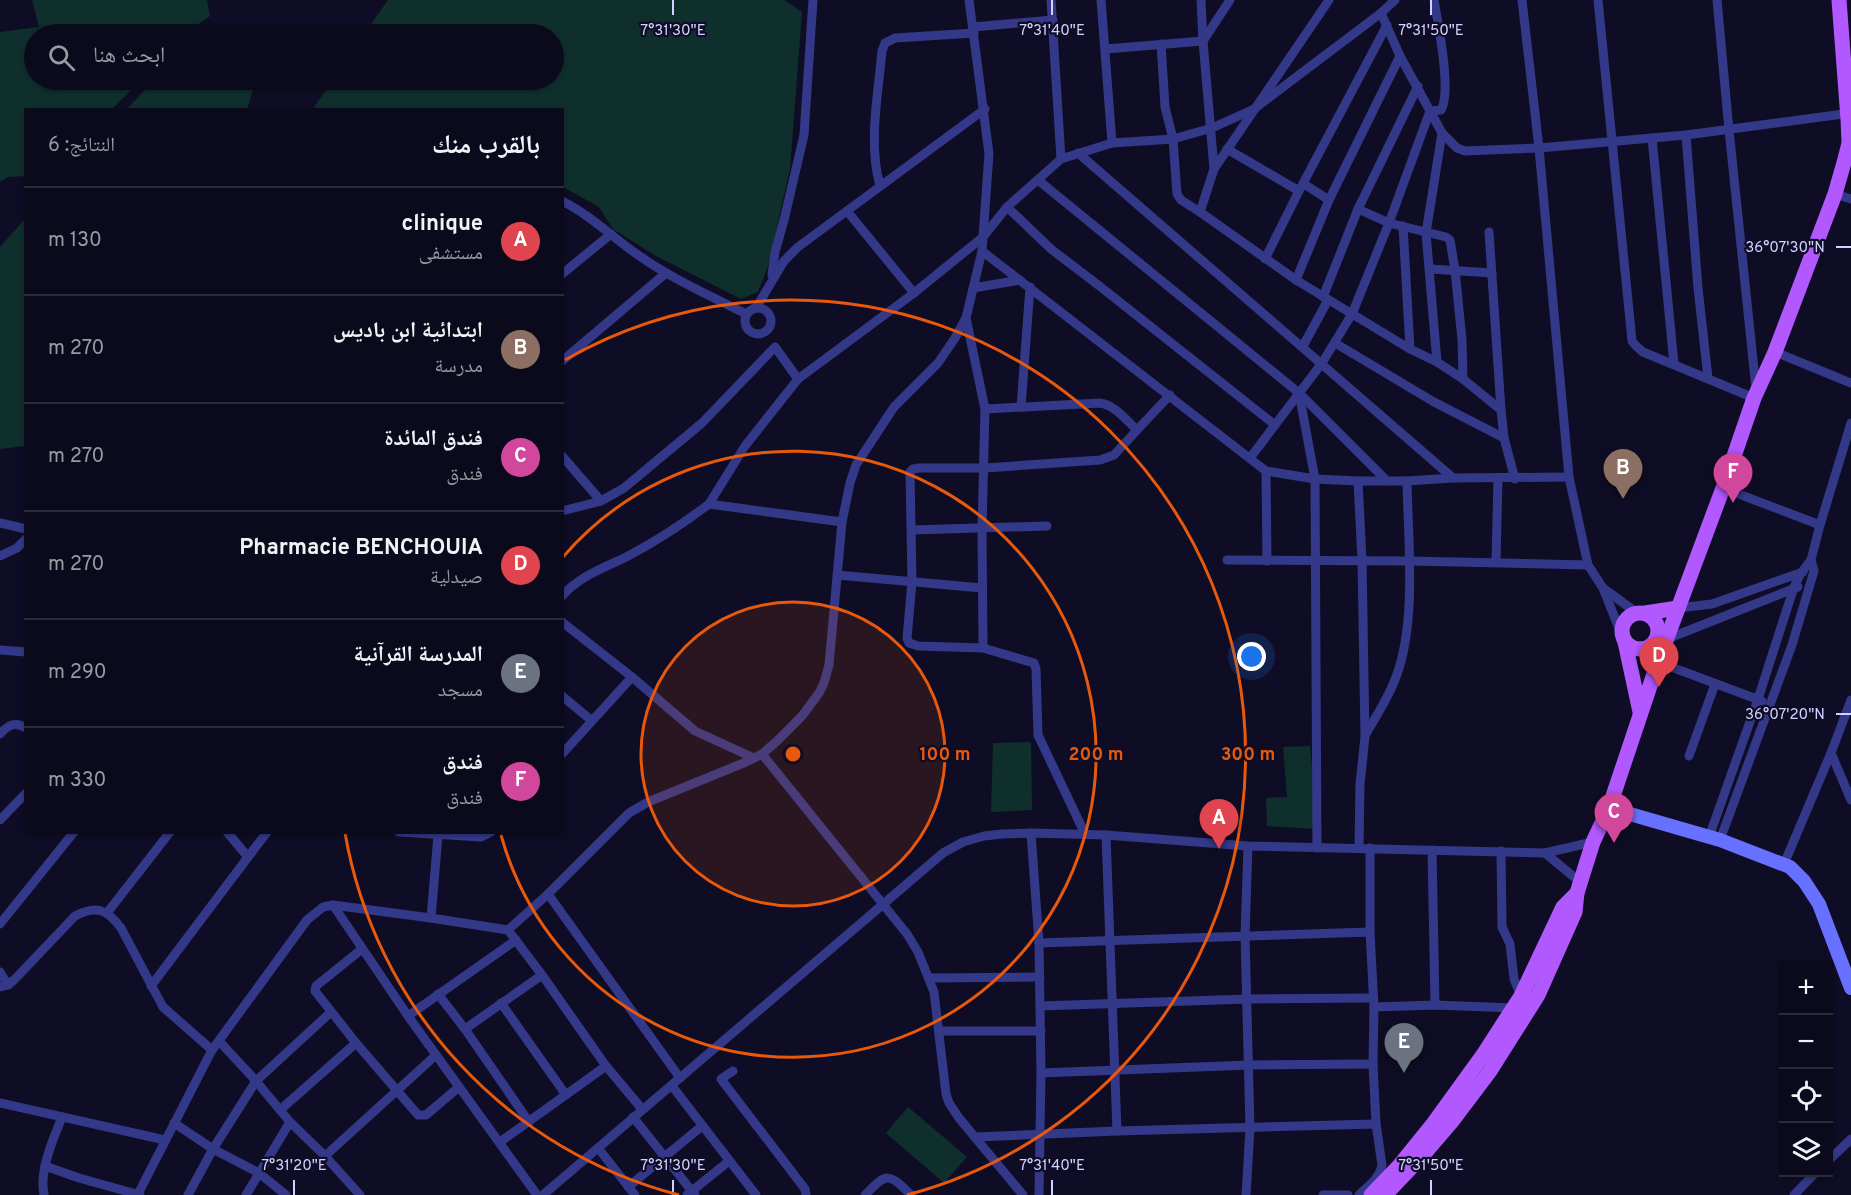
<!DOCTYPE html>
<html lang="ar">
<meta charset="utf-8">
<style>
:root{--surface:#0b0a1c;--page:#191829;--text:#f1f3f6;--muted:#9a9aa3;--line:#2b2b3b;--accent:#8c9099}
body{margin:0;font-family:Overpass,"Noto Naskh Arabic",sans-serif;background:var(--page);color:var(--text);direction:rtl}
.controls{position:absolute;right:18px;bottom:18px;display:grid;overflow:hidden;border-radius:0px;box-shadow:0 2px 4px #0004}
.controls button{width:54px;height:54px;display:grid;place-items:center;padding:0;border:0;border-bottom:2px solid var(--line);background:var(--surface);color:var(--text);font:30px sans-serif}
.you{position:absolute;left:1252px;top:657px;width:21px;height:21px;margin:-15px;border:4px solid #fff;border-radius:50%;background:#1a73e8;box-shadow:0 0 0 9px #1a73e833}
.badge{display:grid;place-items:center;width:39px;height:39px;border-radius:50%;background:var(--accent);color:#fff;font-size:20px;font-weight:700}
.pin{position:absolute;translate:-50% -50px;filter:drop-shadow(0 2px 3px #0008)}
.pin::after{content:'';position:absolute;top:32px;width:21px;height:18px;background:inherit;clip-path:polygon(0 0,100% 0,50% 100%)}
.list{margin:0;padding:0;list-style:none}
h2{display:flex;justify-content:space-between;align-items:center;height:78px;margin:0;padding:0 24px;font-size:26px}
h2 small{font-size:20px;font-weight:400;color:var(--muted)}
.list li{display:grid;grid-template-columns:39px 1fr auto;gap:18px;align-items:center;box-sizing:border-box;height:108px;padding:0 24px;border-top:2px solid var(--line)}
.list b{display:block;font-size:22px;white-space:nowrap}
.list p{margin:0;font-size:20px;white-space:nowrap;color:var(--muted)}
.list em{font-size:20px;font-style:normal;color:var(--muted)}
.icon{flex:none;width:33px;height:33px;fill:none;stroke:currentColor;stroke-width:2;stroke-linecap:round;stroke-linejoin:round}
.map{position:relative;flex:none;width:1851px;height:1195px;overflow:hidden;direction:ltr}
.search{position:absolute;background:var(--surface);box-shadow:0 2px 4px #0004;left:24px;top:24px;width:540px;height:66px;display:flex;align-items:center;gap:15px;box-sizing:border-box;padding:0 21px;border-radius:33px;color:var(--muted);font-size:22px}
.panel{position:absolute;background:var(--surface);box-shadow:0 2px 4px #0004;left:24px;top:108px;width:540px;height:726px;border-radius:0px;direction:rtl}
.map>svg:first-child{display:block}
.green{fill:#0f2f2c}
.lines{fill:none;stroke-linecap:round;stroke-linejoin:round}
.street{stroke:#343888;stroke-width:9}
.secondary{stroke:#6871ff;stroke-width:14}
.primary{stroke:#b258ff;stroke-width:15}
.ticks{fill:none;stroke:#d2d1ff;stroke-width:2}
.ring{fill:none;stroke:#e8590c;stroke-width:3}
.ticks-label{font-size:15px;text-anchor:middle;fill:#d2d1ff;stroke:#0f0d25;stroke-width:4.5;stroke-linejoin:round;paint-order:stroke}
.centre{fill:#e8590c;stroke:#0f0d25;stroke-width:3}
.ring-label{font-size:18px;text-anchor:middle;font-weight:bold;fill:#e8590c;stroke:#0f0d25;stroke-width:4.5;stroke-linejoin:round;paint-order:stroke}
</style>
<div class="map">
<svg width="1851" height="1195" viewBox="0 0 1851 1195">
<rect width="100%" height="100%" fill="#0f0d25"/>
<g class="green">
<path d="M 32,0 L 207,0 L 210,16 L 184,34 L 34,34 L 34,80 L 141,80 L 112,109 L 26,110 L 25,176 L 8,177 L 0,182 L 0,32 L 39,27 Z"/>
<path d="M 388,0 L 784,0 L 802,12 L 790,169 L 768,266 L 758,292 L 741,299 L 656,256 L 613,229 L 599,207 L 563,187 L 562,110 L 312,110 L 333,80 L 554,80 L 554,34 L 364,34 Z"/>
<path d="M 154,80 L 256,80 L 247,109 L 127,109 Z"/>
<path d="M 25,219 L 25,446 L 0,449 L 0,247 Z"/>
<path d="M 1031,742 L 1032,810 L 991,812 L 993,743 Z"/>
<path d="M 1310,746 L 1318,829 L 1267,826 L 1266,798 L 1287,797 L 1283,747 Z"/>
<path d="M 908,1107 L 967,1157 L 944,1183 L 886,1133 Z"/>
</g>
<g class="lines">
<g class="street">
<path d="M 1051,0 L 1061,159"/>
<path d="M 1101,0 L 1112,143"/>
<path d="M 1201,0 L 1203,41 L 1214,169 L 1329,0"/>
<path d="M 1522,0 L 1539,148 L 1569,477 L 1588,565 L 1603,588 L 1622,636"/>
<path d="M 1598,0 L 1632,341 L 1636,346 L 1643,352 L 1754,398"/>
<path d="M 1717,0 L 1729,130 L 1756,389"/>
<path d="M 1381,13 L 1400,56 L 1442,133 L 1457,148 L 1465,151 L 1539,148 L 1686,135 L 1851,113"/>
<path d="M 973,27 L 1053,20"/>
<path d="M 1161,44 L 1165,107 L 1173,139 L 1177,194 L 1181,200 L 1200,212 L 1296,280 L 1410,349 L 1437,362 L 1463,379 L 1501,410"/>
<path d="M 1106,49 L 1203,41 L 1230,0"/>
<path d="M 1686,135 L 1698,288 L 1708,378"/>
<path d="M 1652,138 L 1674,364"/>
<path d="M 1227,149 L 1299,191"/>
<path d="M 1078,153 L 1453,478"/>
<path d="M 1038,180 L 1299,393 L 1387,481"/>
<path d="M 1304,184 L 1329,200"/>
<path d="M 880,186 C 868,143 878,96 882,51 L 885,43 L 895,38 L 974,33"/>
<path d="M 1835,194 L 1851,199"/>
<path d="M 562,201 C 592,216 614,239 641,257 C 674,280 711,296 746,314"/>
<path d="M 1007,207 L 1051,249 L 1102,288 L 1275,425"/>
<path d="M 1358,209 L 1389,223 L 1446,237 L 1450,240 L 1455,270 L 1462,340 L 1463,379"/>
<path d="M 847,211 L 914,293"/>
<path d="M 1200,212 L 1214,169"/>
<path d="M 1403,226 L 1410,349"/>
<path d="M 1489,232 L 1501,410 L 1504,438 L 1515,479"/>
<path d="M 982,251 L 1266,471 L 1267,561"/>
<path d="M 1265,259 L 1299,191 L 1387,25"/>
<path d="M 1430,269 L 1492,273"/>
<path d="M 562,274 L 611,234"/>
<path d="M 772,275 L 775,252 L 784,220 L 804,135 L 813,0"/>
<path d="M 1296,280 L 1329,200 L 1400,56"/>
<path d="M 973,288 L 1020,280"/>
<path d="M 1323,297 L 1358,209 L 1418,86"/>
<circle cx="758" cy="321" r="13"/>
<path d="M 756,308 L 784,261 L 798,247 L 985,109"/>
<path d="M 966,318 L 985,409 L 982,529 L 983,648"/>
<path d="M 1335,343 L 1434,402 L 1504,438"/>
<path d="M 1303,346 L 1328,300"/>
<path d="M 1775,352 L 1851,383"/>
<path d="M 562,361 L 666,273"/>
<path d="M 1437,362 L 1426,233 L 1442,133"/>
<path d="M 1299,393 L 1315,479 L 1317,848"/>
<path d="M 1021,407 L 1030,287"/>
<path d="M 985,409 L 1100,403 C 1115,405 1126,420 1137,430 L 1170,395"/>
<path d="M 562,456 L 601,501"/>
<path d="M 1250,458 L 1322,363 L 1352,314 L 1389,223 L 1430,111 L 1441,110 C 1452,91 1438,24 1434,0"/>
<path d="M 1266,471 L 1315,479 L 1358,481 L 1407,481 L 1453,478 L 1569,477"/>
<path d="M 1358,481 L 1362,560 L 1365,737 L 1360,784 L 1359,848"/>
<path d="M 1723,488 L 1820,525"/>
<path d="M 709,504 L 745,446 L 798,379 L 914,293 L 983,237 L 1007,207 L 1061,159 L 1112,143 L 1173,139 L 1212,128 L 1254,109 L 1381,13 L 1395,0"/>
<path d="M 562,511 L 601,501 L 624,488 L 702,423 L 775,347 L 798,379"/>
<path d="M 0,523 L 26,529"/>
<path d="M 912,530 L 1047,526"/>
<path d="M 0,556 L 17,548 L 26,539"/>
<path d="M 1227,560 L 1409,561 L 1588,565"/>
<path d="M 1811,560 L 1820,525 L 1851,423"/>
<path d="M 1496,562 L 1498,478"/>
<path d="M 837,575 L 982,588"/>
<path d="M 1603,588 L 1637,613"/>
<path d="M 562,596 C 580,575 607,567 630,555 C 658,540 684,523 709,504 L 842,522"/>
<path d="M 1678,608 L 1712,604 L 1803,572"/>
<path d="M 562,622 L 632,677 L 695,731 L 754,758"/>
<path d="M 1667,639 L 1798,587"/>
<path d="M 0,650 L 26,652"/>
<path d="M 1658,662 L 1762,701"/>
<path d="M 562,696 L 591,720"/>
<path d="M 0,734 C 8,725 15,721 26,728"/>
<path d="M 1366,734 C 1376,716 1389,697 1396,677 C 1417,622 1408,540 1407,481"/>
<path d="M 1831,753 L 1851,800"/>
<path d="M 562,754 L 632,677"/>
<path d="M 762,754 L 907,934 L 918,952 L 934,992 L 946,1094 L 949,1103 L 959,1118 L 1023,1195"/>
<path d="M 1689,756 L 1715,684"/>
<path d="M 0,820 L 26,793"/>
<path d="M 227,832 L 248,857"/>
<path d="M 399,832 L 481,837 L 491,832"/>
<path d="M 1031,833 L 1039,943 L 1041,1073 L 1039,1195"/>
<path d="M 1085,834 L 1038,735 L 1036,669 L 1034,663 L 983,648 L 918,646 L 909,643 L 907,638 L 912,582 L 910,472 L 913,469 L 919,468 L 985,468 L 1100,460 L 1114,455 L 1137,430"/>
<path d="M 1106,835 L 1117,1131"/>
<path d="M 1709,837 L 1758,699 L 1794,587 L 1801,573 L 1811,560 L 1814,571 L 1792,645 L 1720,840"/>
<path d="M 1432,850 L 1435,1005"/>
<path d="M 1501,851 L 1502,927 L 1510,944 L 1514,979 L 1521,996"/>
<path d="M 1784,864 L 1831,753 L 1851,700"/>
<path d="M 1580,882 L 1545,853 L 1593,842"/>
<path d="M 548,894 L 680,1078"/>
<path d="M 333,905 L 408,1016 L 537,1195"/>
<path d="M 107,913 L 170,832"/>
<path d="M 431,918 L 438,835"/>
<path d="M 0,924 L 74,832"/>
<path d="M 508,930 L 548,894 L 629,813 L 648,802 L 746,762 L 762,754 L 777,741 L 802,716 L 819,693 L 824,683 L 829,665 L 842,522 L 850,483 L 856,465 L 894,407 L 938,363 L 955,338 L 966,318 L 982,251 L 989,154 L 969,0"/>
<path d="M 1039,943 L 1370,932"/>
<path d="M 362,949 L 316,986 L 315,991 L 356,1043 L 418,1115 L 426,1115 L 459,1087"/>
<path d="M 0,972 L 8,985"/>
<path d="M 929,978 L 1040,977"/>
<path d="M 151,986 L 267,832"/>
<path d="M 0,987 L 8,985 L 15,979 L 75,916 C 96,905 107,909 121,928 L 163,1007 L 212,1050"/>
<path d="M 438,994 L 465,1029 L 529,1122"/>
<path d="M 501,1003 L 566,1095"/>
<path d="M 1040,1006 L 1248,999 L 1373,998"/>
<path d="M 1374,1007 L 1435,1005 L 1514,1008"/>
<path d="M 408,1016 L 516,940"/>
<path d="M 465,1029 L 542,975"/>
<path d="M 939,1031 L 1041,1031"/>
<path d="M 219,1041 L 256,1081 L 290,1122 L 325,1156 L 360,1195"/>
<path d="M 733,1071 L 721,1079 L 805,1189 L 806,1195"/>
<path d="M 1041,1073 L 1249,1065 L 1373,1064"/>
<path d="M 672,1086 L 756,1195"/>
<path d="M 0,1103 L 165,1140"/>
<path d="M 280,1110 L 356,1043"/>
<path d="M 633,1117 L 695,1195"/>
<path d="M 174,1123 L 213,1149 L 259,1173 L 286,1195"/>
<path d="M 976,1137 L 1117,1131 L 1376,1124"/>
<path d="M 500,1142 L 606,1066"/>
<path d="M 598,1148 L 635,1195"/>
<path d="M 325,1156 L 436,1055"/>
<path d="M 1828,1161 L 1851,1139"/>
<path d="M 45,1166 L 79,1178 L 140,1195"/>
<path d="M 628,1187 L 702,1126"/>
<path d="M 138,1194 L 212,1050 L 307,920 L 323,907 L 333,905 L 431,918 L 508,930 L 542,975 L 606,1066 L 642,1109"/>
<path d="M 44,1195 C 39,1170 53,1140 62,1117"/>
<path d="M 188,1195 L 213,1149 L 256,1081 L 331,1012"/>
<path d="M 246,1195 L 290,1122"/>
<path d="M 543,1195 L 943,853 L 963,842 L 984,836 L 1002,834 L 1031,833 L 1106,835 L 1248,846 L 1545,853"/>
<path d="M 687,1195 L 729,1161"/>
<path d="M 865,1195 C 887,1172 889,1173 911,1195"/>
<path d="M 1246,1195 L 1250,1128 L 1245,935 L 1248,846"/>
<path d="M 1323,1195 L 1348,1195"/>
<path d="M 1359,1195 C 1368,1186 1380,1178 1382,1165 L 1376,1124 L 1373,1064 L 1374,1007 L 1370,932 L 1370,848"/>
<path d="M 1794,1195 L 1816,1172"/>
</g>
<path class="secondary" d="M 1609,808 L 1720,840 L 1790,867 L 1804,881 L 1819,904 L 1851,988"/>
<g class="primary">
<circle cx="1640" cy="631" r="18"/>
<path d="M 1645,613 L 1678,608"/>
<path d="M 1625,642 L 1640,712"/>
<path d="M 1371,1195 L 1399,1166 L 1433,1124 L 1483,1055 L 1521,996 L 1563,907 L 1577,893"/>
<path d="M 1385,1195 L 1423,1155 L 1453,1120 L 1490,1071 L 1538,995 L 1575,912 L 1577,893 L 1593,842 L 1609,808 L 1658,662 L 1723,488 L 1754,398 L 1775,352 L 1835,194 L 1845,159 L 1849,143 L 1848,119 L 1839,0"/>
</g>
</g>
<path class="ticks" d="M 673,0 L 673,15M 1052,0 L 1052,15M 1431,0 L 1431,15M 1836,247 L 1851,247M 1836,714 L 1851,714M 294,1180 L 294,1195M 673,1180 L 673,1195M 1052,1180 L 1052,1195M 1431,1180 L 1431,1195"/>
<circle cx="793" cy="754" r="152" fill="#e8590c" fill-opacity=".12"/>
<g class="ring">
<circle cx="793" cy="754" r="152"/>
<path d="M563 557A303 303 0 1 1 501 835"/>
<path d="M679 1195A455 455 0 0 1 345 833M565 360A455 455 0 1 1 907 1195"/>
</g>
<g class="ticks-label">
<text x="673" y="35">7°31'30"E</text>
<text x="1052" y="35">7°31'40"E</text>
<text x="1431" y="35">7°31'50"E</text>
<text x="1785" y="252">36°07'30"N</text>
<text x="1785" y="719">36°07'20"N</text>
<text x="294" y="1170">7°31'20"E</text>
<text x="673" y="1170">7°31'30"E</text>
<text x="1052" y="1170">7°31'40"E</text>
<text x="1431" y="1170">7°31'50"E</text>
</g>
<circle cx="793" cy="754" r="9" class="centre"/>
<g class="ring-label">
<text x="945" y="760">100 m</text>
<text x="1096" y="760">200 m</text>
<text x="1248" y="760">300 m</text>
</g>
</svg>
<div class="controls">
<button>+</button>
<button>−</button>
<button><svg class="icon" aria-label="locate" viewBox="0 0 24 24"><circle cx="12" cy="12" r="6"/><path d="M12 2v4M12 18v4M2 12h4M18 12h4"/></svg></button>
<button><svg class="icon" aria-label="layers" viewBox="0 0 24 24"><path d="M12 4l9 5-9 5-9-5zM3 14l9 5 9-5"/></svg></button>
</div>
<div class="you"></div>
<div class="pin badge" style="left:1219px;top:849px;background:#e0444e">A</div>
<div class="pin badge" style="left:1623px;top:499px;background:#8d6e63">B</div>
<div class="pin badge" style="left:1614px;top:843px;background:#d1479c">C</div>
<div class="pin badge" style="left:1659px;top:687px;background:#e0444e">D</div>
<div class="pin badge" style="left:1404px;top:1073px;background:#6b7280">E</div>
<div class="pin badge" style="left:1733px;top:503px;background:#d1479c">F</div>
<div class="search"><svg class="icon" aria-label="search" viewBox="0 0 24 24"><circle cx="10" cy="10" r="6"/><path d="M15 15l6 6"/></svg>ابحث هنا</div>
<section class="panel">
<h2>بالقرب منك<small>النتائج: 6</small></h2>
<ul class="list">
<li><span class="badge" style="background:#e0444e">A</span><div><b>clinique</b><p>مستشفى</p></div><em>130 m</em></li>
<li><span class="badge" style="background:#8d6e63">B</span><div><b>ابتدائية ابن باديس</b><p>مدرسة</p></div><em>270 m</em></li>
<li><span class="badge" style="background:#d1479c">C</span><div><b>فندق المائدة</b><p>فندق</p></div><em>270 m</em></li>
<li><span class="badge" style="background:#e0444e">D</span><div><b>Pharmacie BENCHOUIA</b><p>صيدلية</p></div><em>270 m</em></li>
<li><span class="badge" style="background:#6b7280">E</span><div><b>المدرسة القرآنية</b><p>مسجد</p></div><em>290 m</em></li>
<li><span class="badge" style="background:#d1479c">F</span><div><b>فندق</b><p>فندق</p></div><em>330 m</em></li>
</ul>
</section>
</div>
